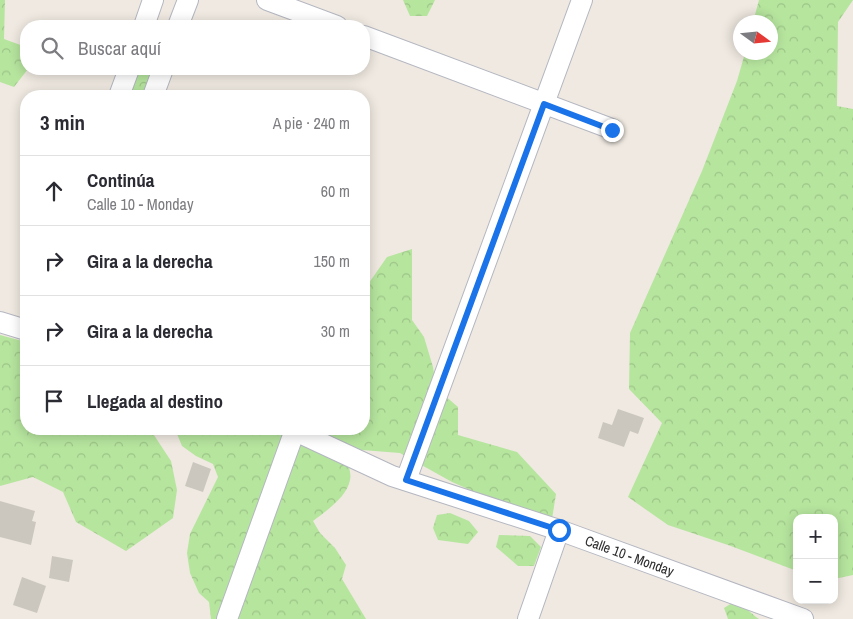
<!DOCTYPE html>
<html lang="es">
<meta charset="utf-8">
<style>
:root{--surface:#fff;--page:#f7f7f7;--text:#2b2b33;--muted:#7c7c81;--line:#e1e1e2}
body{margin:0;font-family:"Archivo Narrow",sans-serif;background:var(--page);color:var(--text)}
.controls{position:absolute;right:15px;bottom:15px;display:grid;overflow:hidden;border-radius:10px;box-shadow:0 2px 12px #0003}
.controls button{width:45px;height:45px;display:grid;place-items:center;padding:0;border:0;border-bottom:1px solid var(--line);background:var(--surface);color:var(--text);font:25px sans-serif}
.compass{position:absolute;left:733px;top:15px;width:45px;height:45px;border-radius:50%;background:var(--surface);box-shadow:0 2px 12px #0003;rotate:105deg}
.stop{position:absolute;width:15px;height:15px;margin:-11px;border:4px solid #1a73e8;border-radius:50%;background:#fff}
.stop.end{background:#1a73e8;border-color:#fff;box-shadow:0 1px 5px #0008}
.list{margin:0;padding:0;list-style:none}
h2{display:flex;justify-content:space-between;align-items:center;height:65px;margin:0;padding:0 20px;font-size:21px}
h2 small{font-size:16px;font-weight:400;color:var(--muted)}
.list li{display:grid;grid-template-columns:32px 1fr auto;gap:15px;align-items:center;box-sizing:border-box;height:70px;padding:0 20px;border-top:1px solid var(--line)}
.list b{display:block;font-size:19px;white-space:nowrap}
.list p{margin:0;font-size:16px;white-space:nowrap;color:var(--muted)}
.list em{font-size:16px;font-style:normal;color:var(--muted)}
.icon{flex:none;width:28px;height:28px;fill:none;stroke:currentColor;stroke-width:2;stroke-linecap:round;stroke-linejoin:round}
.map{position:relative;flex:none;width:853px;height:619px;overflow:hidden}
.search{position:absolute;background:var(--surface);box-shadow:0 2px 12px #0003;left:20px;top:20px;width:350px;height:55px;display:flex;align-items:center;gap:12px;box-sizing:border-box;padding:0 18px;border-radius:20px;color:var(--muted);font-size:19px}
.panel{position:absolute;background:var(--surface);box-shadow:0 2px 12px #0003;left:20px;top:90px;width:350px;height:345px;border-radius:20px}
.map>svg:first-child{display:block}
.forest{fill:url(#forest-crowns)}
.building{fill:#cbc7bf}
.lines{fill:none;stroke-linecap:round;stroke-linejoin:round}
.minor-casing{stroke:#b4b7c1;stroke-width:22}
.minor{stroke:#fff;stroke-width:20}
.route{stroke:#1a73e8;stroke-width:6}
.labels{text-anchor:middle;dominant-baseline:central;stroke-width:4;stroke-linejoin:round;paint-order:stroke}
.street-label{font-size:14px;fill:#2e2e2e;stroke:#fff}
</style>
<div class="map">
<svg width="853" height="619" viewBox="0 0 853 619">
<defs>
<pattern id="forest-crowns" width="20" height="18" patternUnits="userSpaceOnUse" patternTransform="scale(1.25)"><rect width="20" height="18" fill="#b6e59e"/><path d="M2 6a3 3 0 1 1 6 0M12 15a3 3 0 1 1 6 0" fill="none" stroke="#9dc588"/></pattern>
</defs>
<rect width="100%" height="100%" fill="#efe9e1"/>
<g class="forest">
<path d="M 0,0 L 5,0 L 4,39 L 26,47 L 26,69 L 28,69 L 14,87 L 0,82 Z"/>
<path d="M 403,0 L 435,0 L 427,16 L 410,16 Z"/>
<path d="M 759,0 L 853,0 L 838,22 L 837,106 L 853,109 L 853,575 L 834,579 L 834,518 L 797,518 L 797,571 L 728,545 L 668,525 L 628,497 L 662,423 L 629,389 L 630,333 L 702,171 L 737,81 L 745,53 L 770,52 L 770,22 L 753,22 Z"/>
<path d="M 121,69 L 157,69 L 146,96 L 114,96 Z"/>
<path d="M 412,249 L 412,320 L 424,337 L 433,367 L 436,388 L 458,407 L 458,435 L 517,452 L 556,494 L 552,519 L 509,507 L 452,482 L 400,453 L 349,449 L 319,429 L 364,429 L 364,290 L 387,257 Z"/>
<path d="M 0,335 L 26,342 L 26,429 L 150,429 L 171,461 L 177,490 L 173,518 L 126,551 L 76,522 L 63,492 L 33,477 L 0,486 Z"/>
<path d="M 175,429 L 280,429 L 308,443 L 349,468 C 350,471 351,476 350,480 C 347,497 326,511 313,521 L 320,533 L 335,548 L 346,565 L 342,579 L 366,619 L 211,619 L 209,602 L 199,593 L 190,573 L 187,553 L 190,534 L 218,477 L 213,464 L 196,456 L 182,446 Z"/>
<path d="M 450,513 L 469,521 L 478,532 L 468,544 L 438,540 L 433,528 L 437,515 Z"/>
<path d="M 499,535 L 530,536 L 541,547 L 534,566 L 518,566 L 496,547 Z"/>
<path d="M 735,601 C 745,606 750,613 759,619 L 728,619 L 724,608 Z"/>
</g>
<g class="building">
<path d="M 618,409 L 644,418 L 638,434 L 630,431 L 624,447 L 598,438 L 603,422 L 612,425 Z"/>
<path d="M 193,462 L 211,469 L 203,492 L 185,486 Z"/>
<path d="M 0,501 L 35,511 L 32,521 L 36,522 L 31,545 L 0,537 Z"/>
<path d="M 52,556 L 73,560 L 69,582 L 49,578 Z"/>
<path d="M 22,577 L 46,586 L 37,613 L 13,605 Z"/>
</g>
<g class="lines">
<defs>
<g id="minor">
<path d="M 267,0 L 337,26"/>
<path d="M 144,26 L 153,0"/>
<path d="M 178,26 L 188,0"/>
<path d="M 364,36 L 612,129"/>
<path d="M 119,96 L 129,69"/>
<path d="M 153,96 L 163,69"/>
<path d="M 0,322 L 26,330"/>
<path id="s1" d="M 291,429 L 392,476 L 559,530 L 803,619"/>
<path d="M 406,480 L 582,0"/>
<path d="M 227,619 L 295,430"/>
<path d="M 528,619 L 559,530"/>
</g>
</defs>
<use href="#minor" class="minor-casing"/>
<use href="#minor" class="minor"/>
</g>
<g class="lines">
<path class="route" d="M 559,530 L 406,480 L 544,104 L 612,130"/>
</g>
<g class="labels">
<g class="street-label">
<text stroke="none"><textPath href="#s1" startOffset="362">Calle 10 - Monday</textPath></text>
</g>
</g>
</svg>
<div class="controls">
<button>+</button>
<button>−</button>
</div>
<svg class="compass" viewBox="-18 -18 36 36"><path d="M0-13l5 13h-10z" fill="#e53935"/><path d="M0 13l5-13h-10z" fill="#7c7c81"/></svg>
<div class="stop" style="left:559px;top:530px"></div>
<div class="stop end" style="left:612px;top:130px"></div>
<div class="search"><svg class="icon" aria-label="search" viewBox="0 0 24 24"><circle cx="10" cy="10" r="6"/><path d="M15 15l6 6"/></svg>Buscar aquí</div>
<section class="panel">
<h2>3 min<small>A pie · 240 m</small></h2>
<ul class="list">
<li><svg class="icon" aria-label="ahead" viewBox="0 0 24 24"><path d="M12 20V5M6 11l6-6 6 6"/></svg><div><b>Continúa</b><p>Calle 10 - Monday</p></div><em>60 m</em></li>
<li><svg class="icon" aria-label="right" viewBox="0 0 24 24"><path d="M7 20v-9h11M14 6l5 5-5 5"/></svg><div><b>Gira a la derecha</b></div><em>150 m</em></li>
<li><svg class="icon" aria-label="right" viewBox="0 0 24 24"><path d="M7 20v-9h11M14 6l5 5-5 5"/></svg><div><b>Gira a la derecha</b></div><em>30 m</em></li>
<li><svg class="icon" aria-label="arrive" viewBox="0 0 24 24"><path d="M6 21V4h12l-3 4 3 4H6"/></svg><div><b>Llegada al destino</b></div></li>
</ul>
</section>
</div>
